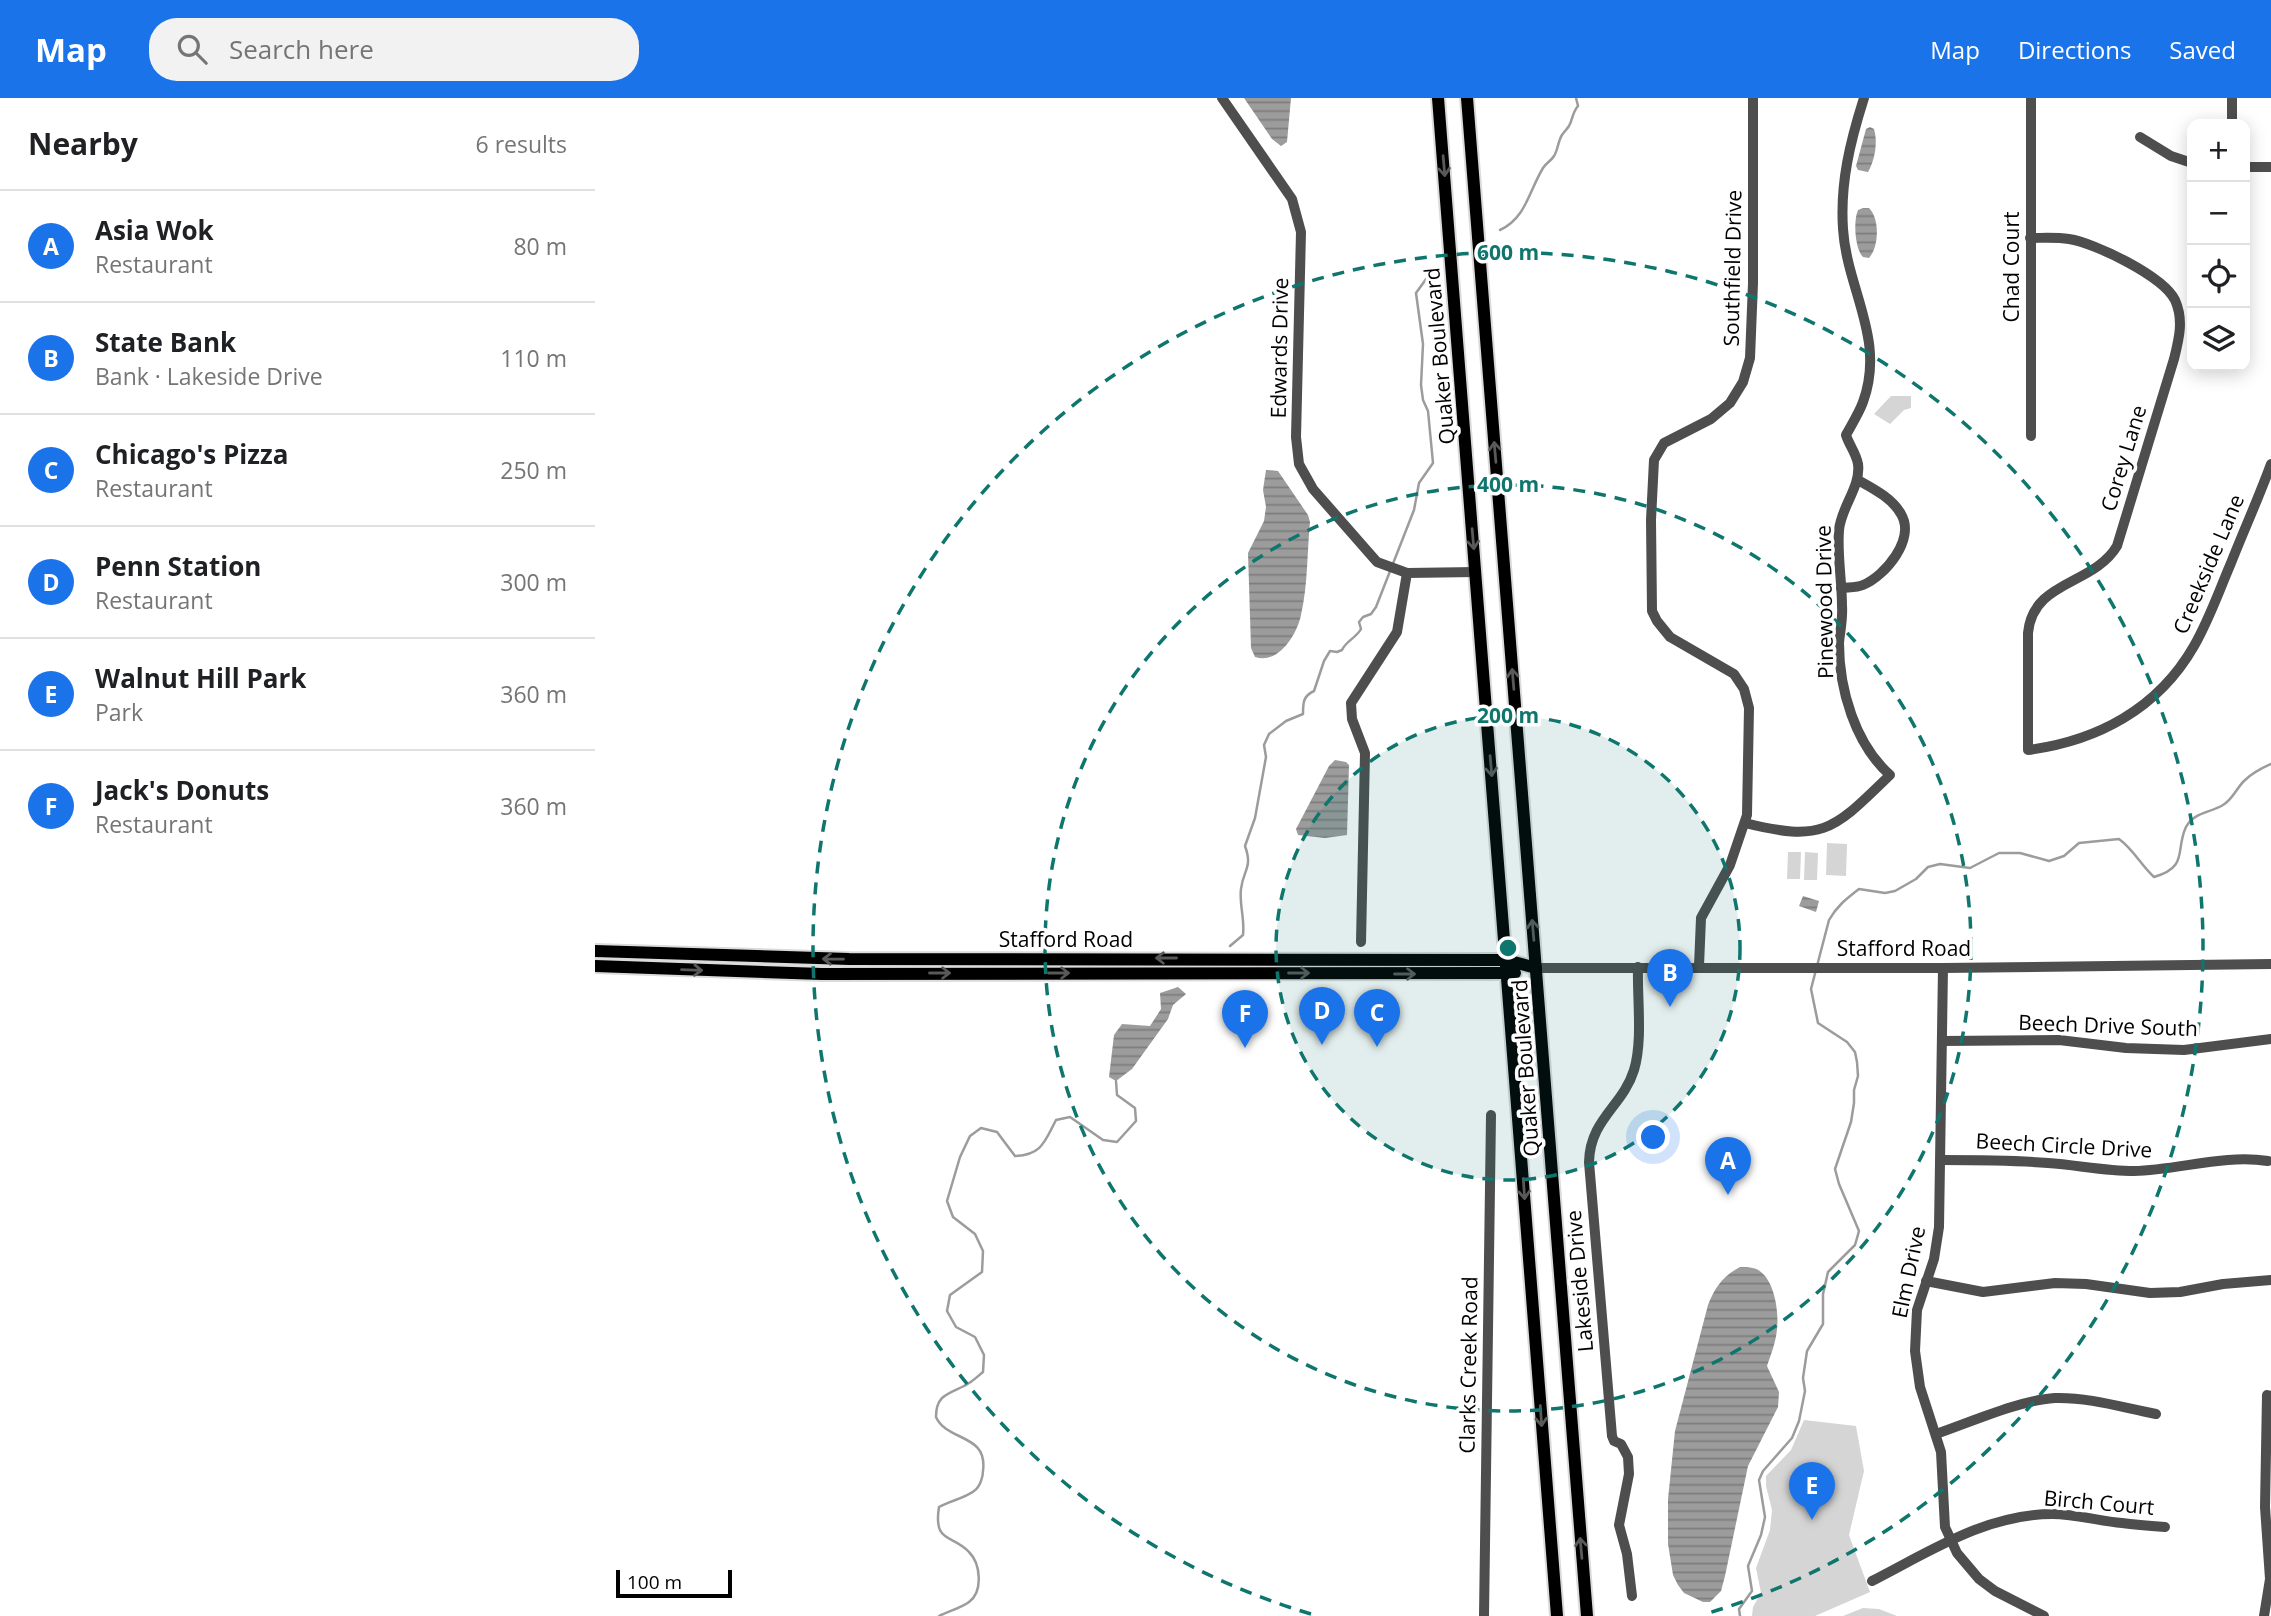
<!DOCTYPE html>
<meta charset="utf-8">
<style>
:root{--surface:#fff;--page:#f2f2f2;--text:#202124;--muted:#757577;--line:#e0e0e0;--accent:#1a73e8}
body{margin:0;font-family:"Open Sans",sans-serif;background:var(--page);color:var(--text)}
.controls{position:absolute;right:21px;top:21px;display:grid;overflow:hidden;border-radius:14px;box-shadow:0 4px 18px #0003}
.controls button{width:63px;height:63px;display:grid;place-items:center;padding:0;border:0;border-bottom:2px solid var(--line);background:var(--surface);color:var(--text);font:35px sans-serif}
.scale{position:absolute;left:21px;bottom:18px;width:116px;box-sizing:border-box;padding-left:7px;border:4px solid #000;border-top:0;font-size:19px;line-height:24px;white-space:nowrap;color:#000;-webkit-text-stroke:5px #fff;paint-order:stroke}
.you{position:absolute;left:1059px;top:1040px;width:24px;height:24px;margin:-18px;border:5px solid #fff;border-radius:50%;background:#1a73e8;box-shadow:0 0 0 10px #1a73e833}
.badge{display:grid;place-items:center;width:46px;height:46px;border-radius:50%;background:var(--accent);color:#fff;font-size:23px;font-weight:700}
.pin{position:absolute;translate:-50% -58px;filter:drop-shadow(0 2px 4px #0008)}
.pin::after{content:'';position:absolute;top:37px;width:24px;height:21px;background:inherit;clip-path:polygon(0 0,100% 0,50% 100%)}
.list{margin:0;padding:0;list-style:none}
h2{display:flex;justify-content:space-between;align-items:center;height:91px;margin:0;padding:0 28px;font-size:30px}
h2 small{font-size:23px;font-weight:400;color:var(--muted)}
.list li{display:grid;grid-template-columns:46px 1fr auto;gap:21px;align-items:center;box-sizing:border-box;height:112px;padding:0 28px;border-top:2px solid var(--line)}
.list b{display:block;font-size:26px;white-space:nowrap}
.list p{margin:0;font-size:23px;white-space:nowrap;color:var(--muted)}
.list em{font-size:23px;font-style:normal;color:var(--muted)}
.icon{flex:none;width:38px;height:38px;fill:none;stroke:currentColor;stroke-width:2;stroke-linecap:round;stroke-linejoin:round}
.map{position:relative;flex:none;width:1676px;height:1518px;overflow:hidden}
header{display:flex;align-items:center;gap:42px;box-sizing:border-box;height:98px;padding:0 35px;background:var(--accent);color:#fff}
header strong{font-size:33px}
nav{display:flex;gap:38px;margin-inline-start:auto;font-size:24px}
.search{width:490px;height:63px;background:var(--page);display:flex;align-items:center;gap:18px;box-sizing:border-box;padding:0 24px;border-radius:28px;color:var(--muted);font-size:26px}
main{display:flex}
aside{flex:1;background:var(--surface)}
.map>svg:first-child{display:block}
.green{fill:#d5d5d5}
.water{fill:url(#water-rules)}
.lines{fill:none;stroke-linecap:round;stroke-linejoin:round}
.stream{stroke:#9c9c9c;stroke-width:2.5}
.major-casing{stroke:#dbdbdb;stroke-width:16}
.minor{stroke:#4e4e4e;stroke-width:10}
.major{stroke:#000;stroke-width:12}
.oneway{stroke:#595959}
.ring{fill:none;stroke:#0f766e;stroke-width:3.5;stroke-dasharray:12 9}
.labels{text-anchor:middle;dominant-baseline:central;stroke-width:7;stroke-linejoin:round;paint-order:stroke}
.street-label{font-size:21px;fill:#000;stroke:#fff}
.centre{fill:#0f766e;stroke:#fff;stroke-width:3.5}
.ring-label{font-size:21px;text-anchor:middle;font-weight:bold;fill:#0f766e;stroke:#fff;stroke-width:7;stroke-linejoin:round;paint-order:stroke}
</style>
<header>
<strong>Map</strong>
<div class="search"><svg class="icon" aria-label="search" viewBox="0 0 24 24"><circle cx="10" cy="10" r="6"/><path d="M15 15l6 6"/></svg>Search here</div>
<nav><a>Map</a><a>Directions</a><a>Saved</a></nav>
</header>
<main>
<aside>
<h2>Nearby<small>6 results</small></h2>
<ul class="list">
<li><span class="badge">A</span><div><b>Asia Wok</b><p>Restaurant</p></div><em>80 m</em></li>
<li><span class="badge">B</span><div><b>State Bank</b><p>Bank · Lakeside Drive</p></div><em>110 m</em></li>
<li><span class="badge">C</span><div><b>Chicago's Pizza</b><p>Restaurant</p></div><em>250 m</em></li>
<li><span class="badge">D</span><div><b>Penn Station</b><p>Restaurant</p></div><em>300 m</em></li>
<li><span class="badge">E</span><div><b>Walnut Hill Park</b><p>Park</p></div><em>360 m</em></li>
<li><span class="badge">F</span><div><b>Jack's Donuts</b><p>Restaurant</p></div><em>360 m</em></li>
</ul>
</aside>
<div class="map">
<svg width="1676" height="1518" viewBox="0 0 1676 1518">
<defs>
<pattern id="water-rules" width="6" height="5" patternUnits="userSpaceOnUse" patternTransform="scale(1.75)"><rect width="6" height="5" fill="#9c9c9c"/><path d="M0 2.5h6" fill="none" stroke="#7d7d7d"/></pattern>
</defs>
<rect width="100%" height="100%" fill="#fff"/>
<g class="green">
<path d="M 1296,298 L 1316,298 L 1316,310 L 1309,312 L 1295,326 L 1279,316 Z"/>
<path d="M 1232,745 L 1252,746 L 1251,778 L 1231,777 Z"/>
<path d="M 1193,754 L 1206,754 L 1205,781 L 1192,781 Z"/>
<path d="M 1210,754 L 1223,755 L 1222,782 L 1209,782 Z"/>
<path d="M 1209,1322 L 1261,1328 L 1269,1373 L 1254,1437 L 1275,1494 L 1220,1518 L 1157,1518 L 1158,1509 L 1166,1495 L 1161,1470 L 1175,1432 L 1177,1412 L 1171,1388 L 1171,1378 L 1196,1352 Z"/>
<path d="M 1268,1510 L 1284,1511 L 1302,1518 L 1248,1518 Z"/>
</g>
<g class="water">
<path d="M 649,0 L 696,0 L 692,44 L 686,48 L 677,41 Z"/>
<path d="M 1275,29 L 1279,31 C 1283,44 1280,62 1273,74 L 1263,72 L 1261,68 L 1271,31 Z"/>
<path d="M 1268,110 L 1274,110 C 1285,121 1284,149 1274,160 L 1268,159 C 1260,151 1258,123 1263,112 Z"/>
<path d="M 671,372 L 683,373 L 713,417 L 715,424 C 712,454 713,487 706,517 C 702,537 683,567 660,559 L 656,550 L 653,455 L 669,423 L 671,409 L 668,392 Z"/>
<path d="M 740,662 L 751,664 L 754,667 L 752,737 L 730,740 L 703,737 L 701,731 L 734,668 Z"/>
<path d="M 1208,798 L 1224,803 L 1221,814 L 1204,808 Z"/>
<path d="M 583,889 L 591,896 L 578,907 L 573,921 L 537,971 L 521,983 L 514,979 L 519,937 L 527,926 L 555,928 L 566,911 L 565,895 Z"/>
<path d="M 1145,1169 C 1153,1169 1160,1169 1166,1174 C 1180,1185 1184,1215 1182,1231 C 1181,1244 1176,1256 1172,1268 L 1184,1294 L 1183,1309 L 1153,1368 L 1130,1478 L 1126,1493 L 1115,1504 L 1108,1504 L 1089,1495 L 1083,1487 L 1078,1477 L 1073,1446 L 1073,1401 L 1080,1333 L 1113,1207 C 1120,1189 1128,1178 1145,1169 Z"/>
</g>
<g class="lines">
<g class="stream">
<path d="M 905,132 C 931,120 934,93 948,70 C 951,65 956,63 959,58 C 963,52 963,43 967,37 C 969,34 972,31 974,28 C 978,21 977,15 983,8 L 981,0"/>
<path d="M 635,848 L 648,837 C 650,821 644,806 646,791 C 648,772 658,770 650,748 L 660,720 L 671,659 L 669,647 L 674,636 L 691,623 L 708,616 C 708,605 708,598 719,593 L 729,563 L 735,553 L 742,554 L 747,552 C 751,543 761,540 766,531 L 764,524 L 768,519 L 776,516 L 781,509 L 819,412 L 824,385 L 838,365 L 833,313 L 828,302 L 826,287 L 828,246 L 821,195 L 834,177"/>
<path d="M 344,1518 C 354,1513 366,1510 374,1504 C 388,1494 386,1466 374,1454 C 358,1436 338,1446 344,1409 C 355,1403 370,1400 379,1393 C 385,1389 388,1379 388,1373 C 393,1335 352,1344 341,1319 C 341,1297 353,1296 369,1288 C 376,1285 382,1279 388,1274 L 389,1257 L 380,1239 L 361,1229 L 352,1213 L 355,1197 L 387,1174 L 388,1153 L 380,1136 L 358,1119 L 352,1103 L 365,1059 L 375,1038 L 386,1030 L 402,1034 L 420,1058 C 447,1057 450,1043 461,1022 L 475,1019 L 508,1042 L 522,1044 L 541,1023 L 540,1010 L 522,997 L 521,983"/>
<path d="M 1145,1518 L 1144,1511 L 1157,1493 L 1153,1468 L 1166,1437 L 1170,1419 L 1164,1382 L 1168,1373 L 1197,1340 L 1204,1323 L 1210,1293 L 1208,1280 L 1212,1253 L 1228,1226 L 1228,1196 L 1233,1174 L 1260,1147 L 1264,1133 L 1244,1086 L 1240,1071 L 1256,1024 L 1259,1005 L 1259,992 L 1263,978 L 1262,964 L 1260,954 L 1252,944 L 1223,925 L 1216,891 L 1234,822 C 1242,808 1251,801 1264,791 L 1290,795 L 1300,793 L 1321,781 L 1333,769 L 1345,766 L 1375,770 L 1404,755 L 1425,755 L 1454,763 L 1469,758 L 1484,745 L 1524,741 C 1539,752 1545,766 1559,779 C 1594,769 1580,752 1591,729 C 1599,714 1615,715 1628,707 C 1638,701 1641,691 1649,683 C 1656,676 1667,670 1676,666"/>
</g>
<defs>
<g id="major">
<path d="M 843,0 L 962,1518"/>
<path d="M 872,0 L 992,1518"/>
<path d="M 0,853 L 254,861 L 911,862 L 941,870"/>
<path d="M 0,868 L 227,876 L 920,875"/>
</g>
</defs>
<use href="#major" class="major-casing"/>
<g class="minor">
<path d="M 627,0 L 697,101 L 706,134 L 701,339 L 704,366 L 718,391 L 782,464 L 812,475"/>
<path d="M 1637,26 L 1637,0"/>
<path d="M 1545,39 L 1576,58 L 1597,65"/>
<path d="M 1650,69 L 1676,69"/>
<path d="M 1435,140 C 1448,140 1461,139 1474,141 C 1500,145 1568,178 1580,202 C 1589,222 1584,241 1579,261 L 1522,448 C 1498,488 1438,482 1433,535 L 1433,652 C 1502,643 1563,611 1599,548 C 1614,522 1624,493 1636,465 C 1649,432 1664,399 1676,366"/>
<path d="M 1436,338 L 1436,0"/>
<path d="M 1246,490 C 1253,489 1261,490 1268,487 C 1290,478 1321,441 1306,416 C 1297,400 1279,391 1263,382"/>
<path d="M 1150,725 C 1230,745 1239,731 1295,677 C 1260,646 1244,591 1244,545 C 1245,533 1248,521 1247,508 C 1247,483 1242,457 1244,432 C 1246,409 1266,389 1263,366 C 1261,355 1254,347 1251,337 C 1257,326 1264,315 1268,304 C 1291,241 1252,192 1248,131 C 1245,85 1255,44 1269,0"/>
<path d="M 766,844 L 770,655 L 757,621 L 756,605 L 802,534 L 812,475 L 881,474"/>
<path d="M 1104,868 L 1106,820 L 1135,767 L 1152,717 L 1154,610 L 1149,591 L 1139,576 L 1075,539 L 1062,523 L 1057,513 L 1056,422 L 1059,362 L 1069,345 L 1116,321 L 1135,305 L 1148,284 L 1155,260 L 1158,185 L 1158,0"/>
<path d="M 941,870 L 1348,870 L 1676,866"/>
<path d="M 1348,870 L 1344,1129 L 1339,1161 L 1322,1212 L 1320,1253 L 1325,1289 L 1346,1354 L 1350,1429 L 1362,1455 L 1384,1481 L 1400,1493 L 1449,1518"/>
<path d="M 1347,943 L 1464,942 L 1531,950 L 1589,952 L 1676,941"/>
<path d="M 1346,1062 C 1381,1062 1418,1062 1453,1065 C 1482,1067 1510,1073 1539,1073 C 1584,1072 1629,1056 1673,1063"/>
<path d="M 1331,1183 L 1388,1194 L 1460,1185 L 1491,1186 L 1555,1195 L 1585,1194 L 1628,1186 L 1676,1182"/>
<path d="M 1341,1336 C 1376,1324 1425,1302 1460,1300 C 1494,1299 1529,1310 1561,1316"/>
<path d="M 1277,1483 C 1334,1454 1391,1416 1457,1416 C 1481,1416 1504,1423 1527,1425 C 1542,1427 1556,1428 1570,1429"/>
<path d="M 1037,1498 L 1032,1456 L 1024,1427 L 1034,1376 L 1033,1359 L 1026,1346 L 1019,1343 L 1017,1338 L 994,1064 C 995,1021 1028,1008 1039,972 C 1048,943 1042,900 1043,869"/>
<path d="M 889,1518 L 896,1017"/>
<path d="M 1669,1518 L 1675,1481 L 1670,1409 L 1672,1297 L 1676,1298"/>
</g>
<use href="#major" class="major"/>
</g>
<defs><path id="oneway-shaft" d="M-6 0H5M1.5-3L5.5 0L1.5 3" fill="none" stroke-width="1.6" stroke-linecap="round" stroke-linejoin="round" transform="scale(1.75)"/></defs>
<g class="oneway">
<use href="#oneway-shaft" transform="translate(849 68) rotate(85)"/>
<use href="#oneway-shaft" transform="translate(900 354) rotate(-95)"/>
<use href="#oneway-shaft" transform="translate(878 441) rotate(85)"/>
<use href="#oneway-shaft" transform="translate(918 581) rotate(-95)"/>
<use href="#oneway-shaft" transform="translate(896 668) rotate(85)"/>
<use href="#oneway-shaft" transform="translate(938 832) rotate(-95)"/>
<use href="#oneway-shaft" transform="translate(571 860) rotate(-180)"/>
<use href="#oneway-shaft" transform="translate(238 861) rotate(-179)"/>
<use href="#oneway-shaft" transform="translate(97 872) rotate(2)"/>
<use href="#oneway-shaft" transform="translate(345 875)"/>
<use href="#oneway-shaft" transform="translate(464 875)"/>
<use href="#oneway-shaft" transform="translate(704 875)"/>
<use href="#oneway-shaft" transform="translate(810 876)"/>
<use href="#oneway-shaft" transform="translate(929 1091) rotate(86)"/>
<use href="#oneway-shaft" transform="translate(946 1318) rotate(86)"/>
<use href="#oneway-shaft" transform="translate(986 1450) rotate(-95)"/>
</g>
<circle cx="913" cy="850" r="232" fill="#0f766e" fill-opacity=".12"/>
<g class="ring">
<circle cx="913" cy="850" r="232"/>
<circle cx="913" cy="850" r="463"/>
<path d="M716 1516A695 695 0 1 1 1110 1516"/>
</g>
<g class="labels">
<g class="street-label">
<text transform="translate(1416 169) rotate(-90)">Chad Court</text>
<text transform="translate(1137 170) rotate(-89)">Southfield Drive</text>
<text transform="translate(684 250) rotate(-89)">Edwards Drive</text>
<text transform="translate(844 258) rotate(-95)">Quaker Boulevard</text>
<text transform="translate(1528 360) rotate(-73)">Corey Lane</text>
<text transform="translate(1613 466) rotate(-67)">Creekside Lane</text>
<text transform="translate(1229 504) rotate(-91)">Pinewood Drive</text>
<text x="471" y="841">Stafford Road</text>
<text x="1309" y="850">Stafford Road</text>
<text transform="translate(1513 927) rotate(2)">Beech Drive South</text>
<text transform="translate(930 970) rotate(-94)">Quaker Boulevard</text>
<text transform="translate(1469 1047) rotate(3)">Beech Circle Drive</text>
<text transform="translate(1313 1174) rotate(-78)">Elm Drive</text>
<text transform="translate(984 1183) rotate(-95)">Lakeside Drive</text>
<text transform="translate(873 1267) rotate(-89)">Clarks Creek Road</text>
<text transform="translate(1504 1404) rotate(5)">Birch Court</text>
</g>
</g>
<circle cx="913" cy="850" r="10" class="centre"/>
<g class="ring-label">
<text x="913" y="162">600 m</text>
<text x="913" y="394">400 m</text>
<text x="913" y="625">200 m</text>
</g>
</svg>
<div class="controls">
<button>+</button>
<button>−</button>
<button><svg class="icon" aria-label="locate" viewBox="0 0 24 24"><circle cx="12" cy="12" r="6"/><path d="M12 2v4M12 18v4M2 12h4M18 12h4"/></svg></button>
<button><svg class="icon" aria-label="layers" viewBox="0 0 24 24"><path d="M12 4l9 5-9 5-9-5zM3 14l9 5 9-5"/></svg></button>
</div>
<div class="scale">100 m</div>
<div class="you"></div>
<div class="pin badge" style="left:1133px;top:1097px">A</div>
<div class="pin badge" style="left:1075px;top:909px">B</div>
<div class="pin badge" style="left:782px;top:949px">C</div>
<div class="pin badge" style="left:727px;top:947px">D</div>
<div class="pin badge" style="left:1217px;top:1422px">E</div>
<div class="pin badge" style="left:650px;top:950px">F</div>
</div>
</main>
